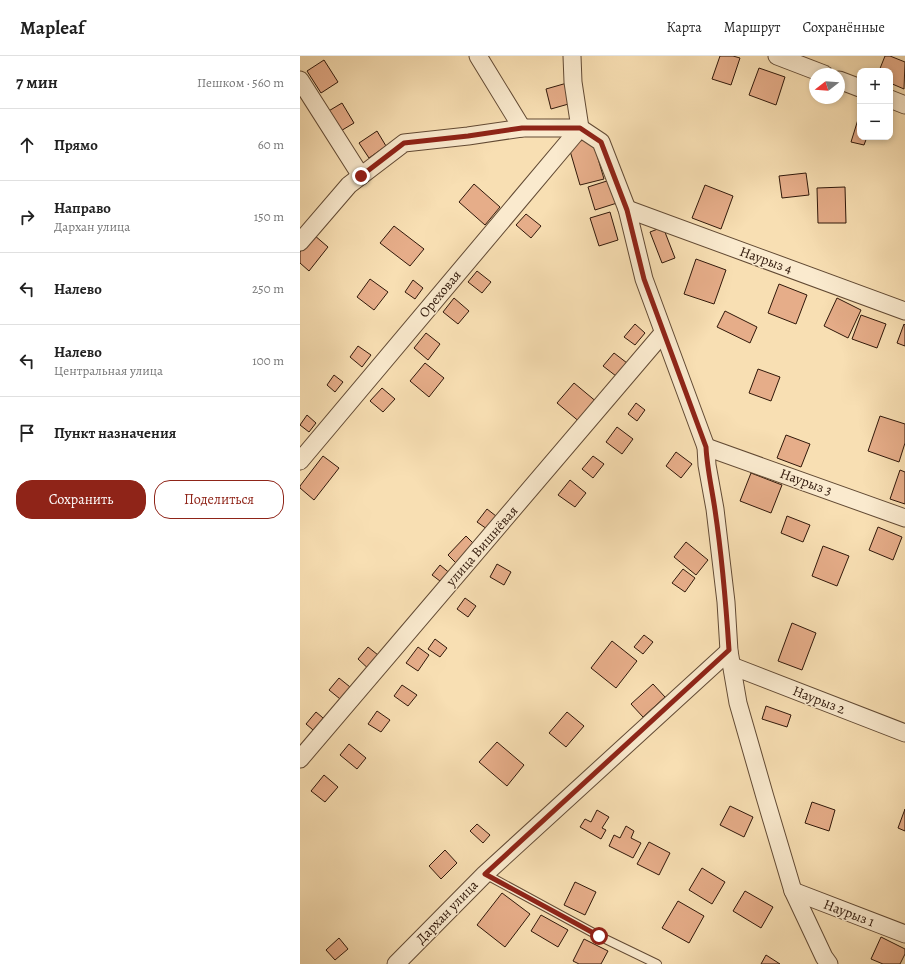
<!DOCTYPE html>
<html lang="ru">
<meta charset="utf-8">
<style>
:root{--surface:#fff;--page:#f2f2f2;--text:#222;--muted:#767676;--line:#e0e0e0;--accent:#8f2418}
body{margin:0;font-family:Alegreya,serif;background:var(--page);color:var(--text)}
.controls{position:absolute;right:12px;top:12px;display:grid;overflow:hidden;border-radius:8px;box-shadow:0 2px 6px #0003}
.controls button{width:36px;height:36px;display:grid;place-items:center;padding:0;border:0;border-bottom:1px solid var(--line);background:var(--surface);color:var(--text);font:20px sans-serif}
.compass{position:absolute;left:509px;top:12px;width:36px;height:36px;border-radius:50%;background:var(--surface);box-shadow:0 2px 6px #0003;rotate:253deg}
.stop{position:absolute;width:12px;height:12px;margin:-9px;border:3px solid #8f2418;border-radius:50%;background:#fff}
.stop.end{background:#8f2418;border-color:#fff;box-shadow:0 1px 4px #0008}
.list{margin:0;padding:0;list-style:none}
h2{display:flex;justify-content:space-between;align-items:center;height:52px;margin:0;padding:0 16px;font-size:17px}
h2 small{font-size:13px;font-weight:400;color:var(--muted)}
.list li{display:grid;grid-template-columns:26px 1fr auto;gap:12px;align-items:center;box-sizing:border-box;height:72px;padding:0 16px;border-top:1px solid var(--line)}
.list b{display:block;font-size:15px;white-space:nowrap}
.list p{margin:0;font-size:13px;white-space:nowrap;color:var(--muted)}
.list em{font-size:13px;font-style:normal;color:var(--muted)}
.actions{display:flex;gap:8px;padding:12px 16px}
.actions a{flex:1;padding:9px 0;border:1px solid var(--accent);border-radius:16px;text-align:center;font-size:14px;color:var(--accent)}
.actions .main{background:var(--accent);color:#fff}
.icon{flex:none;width:22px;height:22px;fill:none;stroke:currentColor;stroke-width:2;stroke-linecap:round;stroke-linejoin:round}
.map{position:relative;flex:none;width:605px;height:908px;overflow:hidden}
header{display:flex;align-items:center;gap:24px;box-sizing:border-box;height:56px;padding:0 20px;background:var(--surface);border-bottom:1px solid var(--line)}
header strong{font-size:19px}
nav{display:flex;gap:22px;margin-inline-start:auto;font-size:14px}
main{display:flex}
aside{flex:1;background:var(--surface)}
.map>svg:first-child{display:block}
.building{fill:#e6ad89;stroke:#30180a}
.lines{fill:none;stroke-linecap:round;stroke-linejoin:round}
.lane-casing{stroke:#624a34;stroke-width:10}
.street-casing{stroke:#624a34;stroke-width:19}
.lane{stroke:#faeace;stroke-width:8}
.street{stroke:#faeace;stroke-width:17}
.route{stroke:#8f2418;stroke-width:5}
.labels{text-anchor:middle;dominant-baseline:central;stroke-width:3;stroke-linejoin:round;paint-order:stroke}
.street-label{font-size:14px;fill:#30180a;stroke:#faeace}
</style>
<header>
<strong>Mapleaf</strong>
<nav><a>Карта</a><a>Маршрут</a><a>Сохранённые</a></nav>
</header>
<main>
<aside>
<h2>7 мин<small>Пешком · 560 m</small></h2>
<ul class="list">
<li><svg class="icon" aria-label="ahead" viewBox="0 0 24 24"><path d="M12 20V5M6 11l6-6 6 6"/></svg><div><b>Прямо</b></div><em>60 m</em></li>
<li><svg class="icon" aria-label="right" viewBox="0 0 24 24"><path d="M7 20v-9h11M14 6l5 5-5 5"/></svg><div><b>Направо</b><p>Дархан улица</p></div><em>150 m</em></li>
<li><svg class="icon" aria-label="left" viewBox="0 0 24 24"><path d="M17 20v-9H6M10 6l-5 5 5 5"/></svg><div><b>Налево</b></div><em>250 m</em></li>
<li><svg class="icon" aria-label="left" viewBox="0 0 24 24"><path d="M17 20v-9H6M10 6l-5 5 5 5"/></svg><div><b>Налево</b><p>Центральная улица</p></div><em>100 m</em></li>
<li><svg class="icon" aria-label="arrive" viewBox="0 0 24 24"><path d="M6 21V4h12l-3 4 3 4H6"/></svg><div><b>Пункт назначения</b></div></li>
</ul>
<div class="actions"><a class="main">Сохранить</a><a>Поделиться</a></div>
</aside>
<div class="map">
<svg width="605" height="908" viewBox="0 0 605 908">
<rect width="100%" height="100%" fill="#f8dfb3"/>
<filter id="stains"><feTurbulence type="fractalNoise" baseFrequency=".005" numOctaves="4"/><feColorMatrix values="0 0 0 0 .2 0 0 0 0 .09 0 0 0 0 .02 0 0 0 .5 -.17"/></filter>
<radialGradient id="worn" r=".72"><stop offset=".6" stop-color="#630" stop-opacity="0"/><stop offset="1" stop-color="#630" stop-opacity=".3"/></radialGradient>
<g class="building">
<path d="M 420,0 L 433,0 L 440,2 L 431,29 L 412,23 Z"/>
<path d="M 585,0 L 590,0 L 605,6 L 604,33 L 590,27 L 590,15 L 579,15 Z"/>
<path d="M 24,4 L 38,26 L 21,37 L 7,15 Z"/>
<path d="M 459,12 L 485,21 L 476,49 L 449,39 Z"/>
<path d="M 267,27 L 272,47 L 251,53 L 246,33 Z"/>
<path d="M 42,47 L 54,67 L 39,76 L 27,56 Z"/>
<path d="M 560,57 L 560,81 L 567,81 L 564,89 L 551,86 Z"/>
<path d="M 77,75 L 86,90 L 69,102 L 59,87 Z"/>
<path d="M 292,82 L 304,123 L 280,129 L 268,88 Z"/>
<path d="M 506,117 L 509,139 L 482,142 L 479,120 Z"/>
<path d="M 310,124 L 317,147 L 295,154 L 288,131 Z"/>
<path d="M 174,128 L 200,151 L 185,169 L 159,146 Z"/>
<path d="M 405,129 L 433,140 L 421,173 L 392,162 Z"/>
<path d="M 545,131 L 546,167 L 518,167 L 517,132 Z"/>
<path d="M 310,156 L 318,184 L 299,190 L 290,162 Z"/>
<path d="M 226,158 L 241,170 L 231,182 L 216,169 Z"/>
<path d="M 94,170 L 124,193 L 110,210 L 80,187 Z"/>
<path d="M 363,171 L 375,202 L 362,207 L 350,176 Z"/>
<path d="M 14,179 L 28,191 L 9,215 L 0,207 L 0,196 Z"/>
<path d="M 396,203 L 426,214 L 414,248 L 384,238 Z"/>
<path d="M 177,215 L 191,226 L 182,237 L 168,226 Z"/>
<path d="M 70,223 L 88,236 L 74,254 L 57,241 Z"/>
<path d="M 113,224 L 123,232 L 115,243 L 105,236 Z"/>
<path d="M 479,228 L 507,239 L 496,268 L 468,257 Z"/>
<path d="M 154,242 L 169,255 L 158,268 L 143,256 Z"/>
<path d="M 537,242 L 561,254 L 548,282 L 524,270 Z"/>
<path d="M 425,255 L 457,271 L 450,287 L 417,271 Z"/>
<path d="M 561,259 L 586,268 L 577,292 L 552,283 Z"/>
<path d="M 335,268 L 345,277 L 335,289 L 324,281 Z"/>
<path d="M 604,268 L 605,269 L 605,290 L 597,287 Z"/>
<path d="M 126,277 L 140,288 L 128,304 L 114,292 Z"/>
<path d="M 58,290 L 71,299 L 62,311 L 50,301 Z"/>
<path d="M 314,297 L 327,307 L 316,320 L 303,310 Z"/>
<path d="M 125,307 L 144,322 L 129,341 L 110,325 Z"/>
<path d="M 458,313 L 480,321 L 471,345 L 449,337 Z"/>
<path d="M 34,319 L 43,326 L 35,336 L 27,329 Z"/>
<path d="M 274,327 L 298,347 L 281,367 L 257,347 Z"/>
<path d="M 82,332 L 95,343 L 83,356 L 70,345 Z"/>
<path d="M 336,347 L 345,354 L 337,365 L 328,358 Z"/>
<path d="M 7,359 L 16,367 L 9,376 L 0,369 Z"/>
<path d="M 580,360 L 605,368 L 605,387 L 599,406 L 568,395 Z"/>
<path d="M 317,371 L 333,383 L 322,398 L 306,386 Z"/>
<path d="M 486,379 L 510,388 L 501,411 L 477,402 Z"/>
<path d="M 376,396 L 392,408 L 381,422 L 366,410 Z"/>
<path d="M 23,400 L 39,412 L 14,444 L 0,432 L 0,430 Z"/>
<path d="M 293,400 L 304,408 L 293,422 L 282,413 Z"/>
<path d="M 600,414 L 605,416 L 605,448 L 590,443 Z"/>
<path d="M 451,417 L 482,429 L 471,457 L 440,445 Z"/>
<path d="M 270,424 L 286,437 L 275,451 L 258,439 Z"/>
<path d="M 187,453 L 196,460 L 187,473 L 177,466 Z"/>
<path d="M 487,460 L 510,469 L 503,486 L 481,477 Z"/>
<path d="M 578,471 L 602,481 L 593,504 L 569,494 Z"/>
<path d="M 166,480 L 179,493 L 161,512 L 148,499 Z"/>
<path d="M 386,486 L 408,504 L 396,519 L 374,501 Z"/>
<path d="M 523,490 L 549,500 L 537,530 L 512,520 Z"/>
<path d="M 197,508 L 211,516 L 204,529 L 190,521 Z"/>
<path d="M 140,509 L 152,519 L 144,528 L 132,519 Z"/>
<path d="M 383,513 L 395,522 L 385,536 L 372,527 Z"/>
<path d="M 165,542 L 176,550 L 168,561 L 157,553 Z"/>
<path d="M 492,567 L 516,577 L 502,614 L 478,605 Z"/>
<path d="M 344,579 L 353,586 L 343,598 L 334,591 Z"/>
<path d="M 135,583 L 147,592 L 140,601 L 128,593 Z"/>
<path d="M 312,585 L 337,605 L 316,632 L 291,612 Z"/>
<path d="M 68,591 L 83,603 L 72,616 L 58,603 Z"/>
<path d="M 118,591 L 129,599 L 118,615 L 106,607 Z"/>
<path d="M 39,622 L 55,635 L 45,647 L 29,634 Z"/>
<path d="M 353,628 L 365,641 L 343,661 L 331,648 Z"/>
<path d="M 102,629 L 117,639 L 108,650 L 94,640 Z"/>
<path d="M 466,650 L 491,659 L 487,671 L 462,663 Z"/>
<path d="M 77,655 L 90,664 L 81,676 L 68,668 Z"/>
<path d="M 16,656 L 29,667 L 19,679 L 6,668 Z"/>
<path d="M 267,656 L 284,670 L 266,691 L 249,677 Z"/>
<path d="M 197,686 L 224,709 L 207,730 L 179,706 Z"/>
<path d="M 49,688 L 66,702 L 57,713 L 40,699 Z"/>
<path d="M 24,719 L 38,731 L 25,746 L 11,735 Z"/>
<path d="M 512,746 L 535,754 L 529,775 L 505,767 Z"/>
<path d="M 430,750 L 453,761 L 444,781 L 420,769 Z"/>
<path d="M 605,753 L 605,775 L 598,772 Z"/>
<path d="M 297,754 L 309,761 L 302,772 L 306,774 L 301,783 L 280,771 L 285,763 L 291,766 Z"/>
<path d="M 177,768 L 190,779 L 183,787 L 170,775 Z"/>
<path d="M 326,770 L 334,775 L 331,782 L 341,787 L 333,802 L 309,790 L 314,779 L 320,782 Z"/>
<path d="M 349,786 L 370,797 L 359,819 L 337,808 Z"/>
<path d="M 145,794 L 157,807 L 141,823 L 129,810 Z"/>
<path d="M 402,812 L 425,826 L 412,848 L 389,834 Z"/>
<path d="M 275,826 L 296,836 L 285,859 L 264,849 Z"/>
<path d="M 445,835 L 473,851 L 461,872 L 433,855 Z"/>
<path d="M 202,837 L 230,858 L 205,891 L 177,869 Z"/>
<path d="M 378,845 L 404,860 L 389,887 L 362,872 Z"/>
<path d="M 241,859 L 268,874 L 258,891 L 231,875 Z"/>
<path d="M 581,881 L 605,893 L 605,898 L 600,908 L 583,908 L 571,903 Z"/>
<path d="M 39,882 L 48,893 L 35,904 L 26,894 Z"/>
<path d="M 284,883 L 308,895 L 301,908 L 279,908 L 273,905 Z"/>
<path d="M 466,899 L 480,908 L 461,908 Z"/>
</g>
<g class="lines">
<defs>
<path id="lane" d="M 185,818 L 299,880 L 357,908"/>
<g id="street">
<path d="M 178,0 L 222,72"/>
<path d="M 272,0 L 273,26 L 280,72"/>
<path d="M 477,0 L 524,18"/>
<path d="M 0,24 L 61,120"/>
<path d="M 539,24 L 560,32"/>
<path d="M 590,43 L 605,49"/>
<path d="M 280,72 L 301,86 L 327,153 L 344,223 L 406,391 L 407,409 L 415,453 L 426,546 L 429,595 L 438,647 L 465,741 L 493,835 L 524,901 L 529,908"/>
<path d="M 327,153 L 605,255"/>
<path d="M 0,186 L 49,129 L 104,87 L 168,80 L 222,72 L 280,72"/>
<path d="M 406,391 L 605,462"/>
<path d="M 0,405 L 280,72"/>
<path d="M 432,610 L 605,677"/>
<path d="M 0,703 L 363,277"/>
<path d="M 493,835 L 605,878"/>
<path d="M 96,908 L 185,818 L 429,595"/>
</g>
</defs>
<use href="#lane" class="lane-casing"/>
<use href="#street" class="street-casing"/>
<use href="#lane" class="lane"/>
<use href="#street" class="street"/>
</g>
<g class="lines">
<path class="route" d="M 61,120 L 104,87 L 168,80 L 222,72 L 280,72 L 301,86 L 327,154 L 344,223 L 406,391 C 407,412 412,433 415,454 C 422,501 426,548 429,594 L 185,818 L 299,880"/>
</g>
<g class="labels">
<g class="street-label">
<text transform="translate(466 204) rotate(20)">Наурыз 4</text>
<text transform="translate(140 238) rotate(-50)">Ореховая</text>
<text transform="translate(506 426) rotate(20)">Наурыз 3</text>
<text transform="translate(182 490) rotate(-49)">улица Вишнёвая</text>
<text transform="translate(519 644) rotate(21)">Наурыз 2</text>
<text transform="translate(147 856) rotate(-46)">Дархан улица</text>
<text transform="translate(549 857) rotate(21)">Наурыз 1</text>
</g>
</g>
<rect width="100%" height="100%" filter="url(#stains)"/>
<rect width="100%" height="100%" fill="url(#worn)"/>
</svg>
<div class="controls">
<button>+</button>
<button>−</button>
</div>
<svg class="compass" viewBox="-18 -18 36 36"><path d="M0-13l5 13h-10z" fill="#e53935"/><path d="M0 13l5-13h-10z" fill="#767676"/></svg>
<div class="stop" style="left:299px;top:880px"></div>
<div class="stop end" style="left:61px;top:120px"></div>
</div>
</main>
